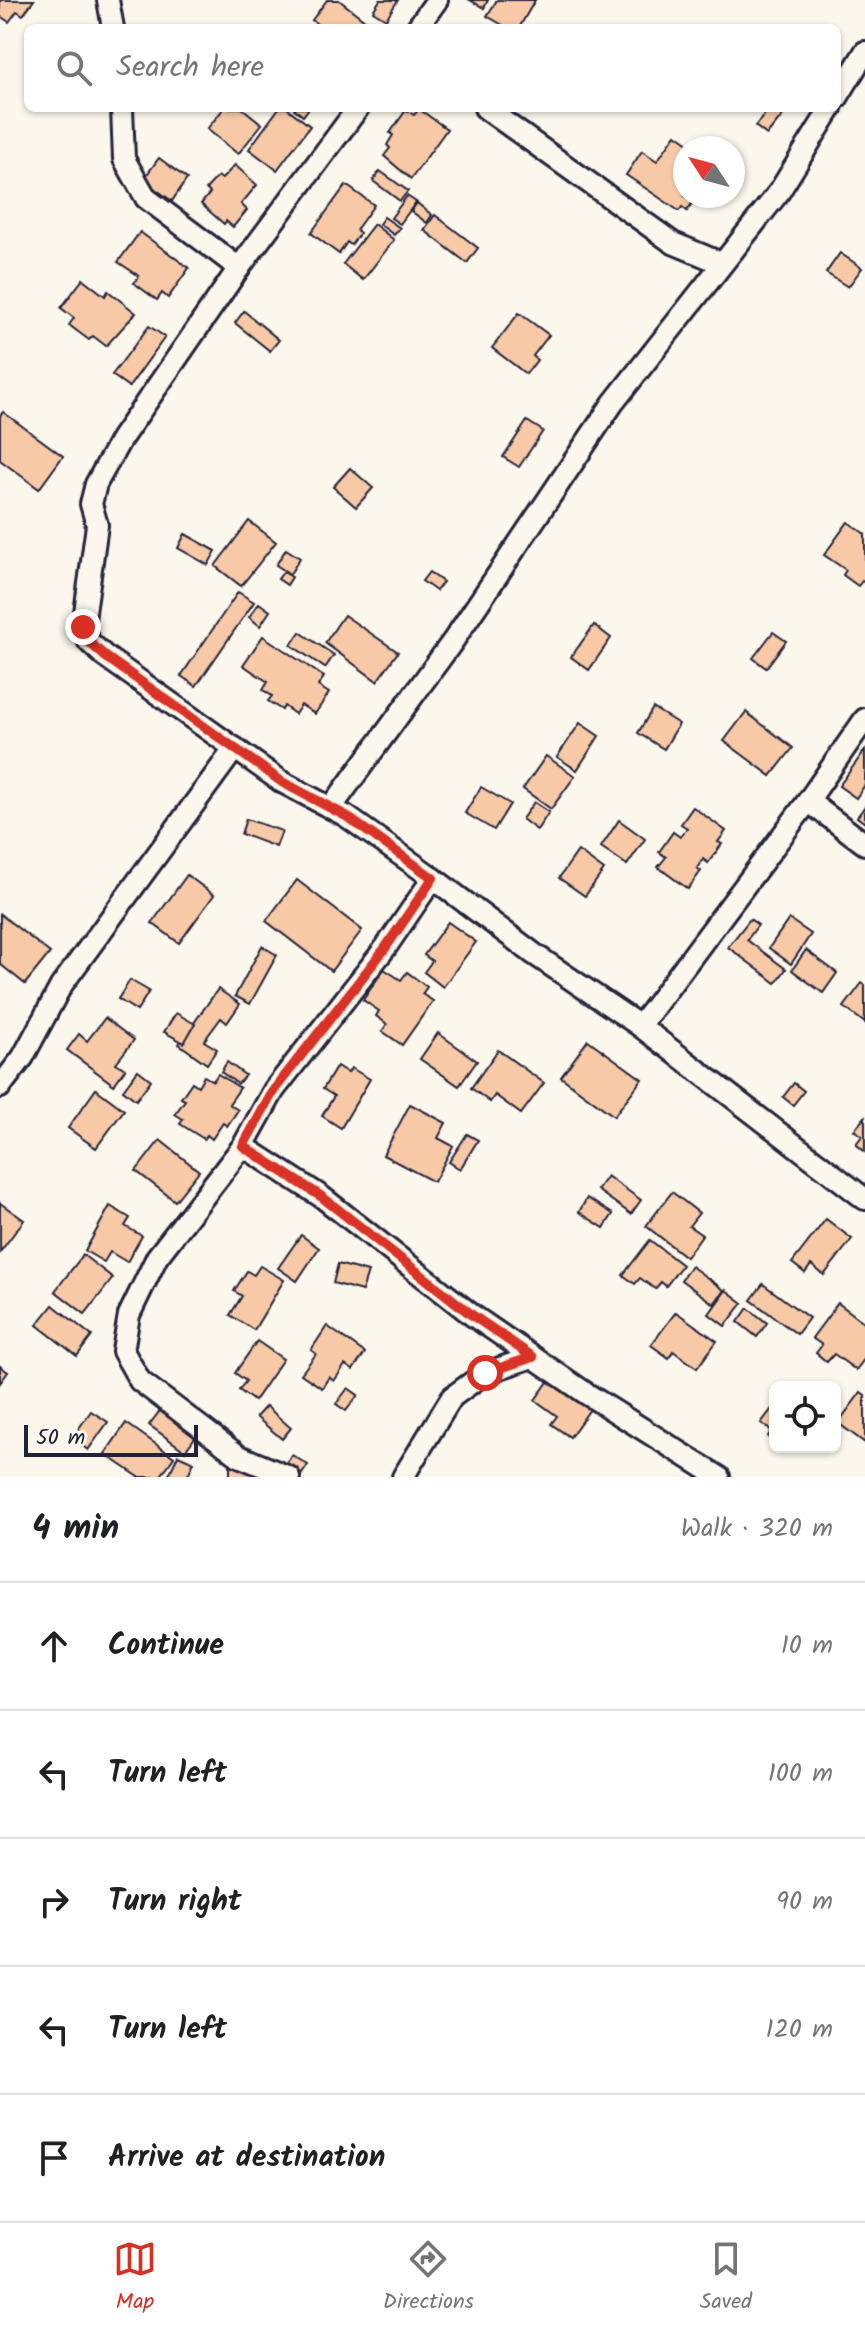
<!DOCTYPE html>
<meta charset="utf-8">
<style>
:root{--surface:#fff;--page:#f6f6f6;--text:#202124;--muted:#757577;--line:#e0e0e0;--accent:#d93025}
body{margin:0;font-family:Kalam,sans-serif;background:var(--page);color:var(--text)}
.controls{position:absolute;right:24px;bottom:24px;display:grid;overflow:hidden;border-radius:12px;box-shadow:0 2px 6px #0004}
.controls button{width:72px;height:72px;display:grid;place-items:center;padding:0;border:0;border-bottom:2px solid var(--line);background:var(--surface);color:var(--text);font:40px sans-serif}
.compass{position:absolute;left:673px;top:136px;width:72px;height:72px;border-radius:50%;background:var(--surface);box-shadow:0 2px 6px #0004;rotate:306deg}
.scale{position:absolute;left:24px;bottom:20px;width:174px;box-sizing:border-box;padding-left:8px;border:4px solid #22223b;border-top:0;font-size:22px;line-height:28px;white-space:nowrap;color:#22223b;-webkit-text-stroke:6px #fbf7ec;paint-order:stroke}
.stop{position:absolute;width:24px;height:24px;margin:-18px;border:6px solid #d93025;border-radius:50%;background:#fff}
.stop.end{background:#d93025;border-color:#fff;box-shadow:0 2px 8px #0008}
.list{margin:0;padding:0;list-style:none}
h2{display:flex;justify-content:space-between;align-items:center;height:104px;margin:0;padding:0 32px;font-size:34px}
h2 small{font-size:26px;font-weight:400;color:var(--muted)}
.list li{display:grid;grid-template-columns:52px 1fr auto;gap:24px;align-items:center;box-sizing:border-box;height:128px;padding:0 32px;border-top:2px solid var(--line)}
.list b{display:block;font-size:30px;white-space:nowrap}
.list em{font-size:26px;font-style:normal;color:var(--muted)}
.icon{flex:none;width:44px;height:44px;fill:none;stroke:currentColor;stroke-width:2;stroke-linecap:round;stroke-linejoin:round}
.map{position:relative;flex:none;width:865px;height:1477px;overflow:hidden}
.search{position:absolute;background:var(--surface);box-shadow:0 2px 6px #0004;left:24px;right:24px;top:24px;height:88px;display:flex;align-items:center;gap:20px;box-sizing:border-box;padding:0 28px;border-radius:12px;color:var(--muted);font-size:30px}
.sheet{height:744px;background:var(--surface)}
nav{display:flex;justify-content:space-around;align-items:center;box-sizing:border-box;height:112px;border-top:2px solid var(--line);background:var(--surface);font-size:22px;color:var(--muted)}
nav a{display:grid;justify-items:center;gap:4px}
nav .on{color:var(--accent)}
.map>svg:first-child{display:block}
.building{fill:#f7c9a6;stroke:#22223b;stroke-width:2}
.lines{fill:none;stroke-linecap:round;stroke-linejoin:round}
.minor-casing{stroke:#22223b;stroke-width:26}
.minor{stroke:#fbf7ec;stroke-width:20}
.route{stroke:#d93025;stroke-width:10}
</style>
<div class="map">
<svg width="865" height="1477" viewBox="0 0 865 1477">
<rect width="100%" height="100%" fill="#fbf7ec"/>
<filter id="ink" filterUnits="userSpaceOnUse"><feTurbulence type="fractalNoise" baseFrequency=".0125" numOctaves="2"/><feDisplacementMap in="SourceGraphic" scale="16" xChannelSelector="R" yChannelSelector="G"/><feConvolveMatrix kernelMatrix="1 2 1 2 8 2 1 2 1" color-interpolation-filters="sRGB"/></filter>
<g filter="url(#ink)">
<g class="building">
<path d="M 0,0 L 34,0 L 23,15 L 17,11 L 9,22 L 0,16 Z"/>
<path d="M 327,0 L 339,0 L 375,28 L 322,28 L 312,20 Z"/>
<path d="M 380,0 L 398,0 L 386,19 L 373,11 Z"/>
<path d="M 470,0 L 488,0 L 484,8 Z"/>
<path d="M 497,0 L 535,0 L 519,28 L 508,28 L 487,16 Z"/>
<path d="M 224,108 L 242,108 L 262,124 L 238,154 L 207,129 Z"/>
<path d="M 279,108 L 287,108 L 310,126 L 277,170 L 249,149 Z"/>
<path d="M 293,108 L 309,108 L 303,116 Z"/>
<path d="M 770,108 L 788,109 L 767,135 L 755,126 Z"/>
<path d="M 419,109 L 447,129 L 411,179 L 384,156 L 390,148 L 387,145 L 393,135 L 390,133 L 406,110 L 414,115 Z"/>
<path d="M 676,134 L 696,148 L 685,148 L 685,196 L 697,196 L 687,211 L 682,207 L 679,211 L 626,175 L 642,151 L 657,161 Z"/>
<path d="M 159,158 L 187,179 L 172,201 L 143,180 Z"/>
<path d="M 235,165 L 257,185 L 241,204 L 247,210 L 233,227 L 226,221 L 224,224 L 201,204 L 210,193 L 206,189 L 218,176 L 222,179 Z"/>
<path d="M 380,171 L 408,191 L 400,201 L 373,181 Z"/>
<path d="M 346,185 L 374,205 L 356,230 L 360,233 L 351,245 L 347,242 L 339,254 L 311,233 Z"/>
<path d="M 407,196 L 416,202 L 400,224 L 391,218 Z"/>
<path d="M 417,203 L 432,215 L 427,223 L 411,211 Z"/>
<path d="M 435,215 L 478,248 L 467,263 L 424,230 Z"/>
<path d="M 384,217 L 400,228 L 394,235 L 379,224 Z"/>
<path d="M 374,224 L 394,240 L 363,280 L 343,264 Z"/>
<path d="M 140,232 L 189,268 L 168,298 L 162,293 L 157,300 L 134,283 L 139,276 L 118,262 Z"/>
<path d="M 840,253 L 862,268 L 848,287 L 826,273 Z"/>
<path d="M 83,279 L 105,296 L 108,291 L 136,313 L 106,346 L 93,336 L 89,340 L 69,325 L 74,318 L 61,308 Z"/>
<path d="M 244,311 L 279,340 L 270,351 L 235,323 Z"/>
<path d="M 519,313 L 549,335 L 533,356 L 537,360 L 526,374 L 492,348 Z"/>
<path d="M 149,326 L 165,337 L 129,387 L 112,375 Z"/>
<path d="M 3,412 L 63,456 L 39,489 L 0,460 L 0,416 Z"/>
<path d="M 527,421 L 543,431 L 519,467 L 503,457 Z"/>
<path d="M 350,468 L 373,488 L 356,507 L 333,487 Z"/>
<path d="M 249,521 L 276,542 L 241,586 L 215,566 Z"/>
<path d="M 848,522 L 865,534 L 865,583 L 862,581 L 858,586 L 843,575 L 846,570 L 824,555 Z"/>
<path d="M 185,534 L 216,551 L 208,565 L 178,548 Z"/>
<path d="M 286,549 L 300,558 L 290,574 L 276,565 Z"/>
<path d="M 283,572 L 292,577 L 287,585 L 278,579 Z"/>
<path d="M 429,572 L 443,582 L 436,591 L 422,581 Z"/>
<path d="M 238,592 L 254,602 L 196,686 L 181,676 Z"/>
<path d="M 259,603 L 270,611 L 260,626 L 249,617 Z"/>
<path d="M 344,615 L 398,652 L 377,681 L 325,643 Z"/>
<path d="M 594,625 L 611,638 L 589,670 L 571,657 Z"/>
<path d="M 300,632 L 334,655 L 325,668 L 291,645 Z"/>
<path d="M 773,632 L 786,641 L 766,668 L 753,658 Z"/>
<path d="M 263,636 L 324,677 L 318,686 L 329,693 L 315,714 L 301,705 L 295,714 L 284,706 L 282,710 L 268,701 L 272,696 L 263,690 L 268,682 L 243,665 Z"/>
<path d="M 653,708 L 679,724 L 664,749 L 638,733 Z"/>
<path d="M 746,712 L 793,748 L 771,776 L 724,741 Z"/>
<path d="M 580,723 L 599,736 L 577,770 L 557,757 Z"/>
<path d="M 865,750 L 865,785 L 856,798 L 839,786 Z"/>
<path d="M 546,756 L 575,776 L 551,809 L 523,789 Z"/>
<path d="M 481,787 L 510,804 L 494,830 L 465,813 Z"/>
<path d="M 534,802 L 549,812 L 537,830 L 522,819 Z"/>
<path d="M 865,806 L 865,823 L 857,817 Z"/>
<path d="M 693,807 L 726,831 L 718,842 L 722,844 L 708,863 L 703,859 L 697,868 L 701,871 L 688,889 L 658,867 L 666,857 L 659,852 L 673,832 L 680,837 L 687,828 L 681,824 Z"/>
<path d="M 246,819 L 282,831 L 276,847 L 241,834 Z"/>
<path d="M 619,820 L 645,839 L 627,865 L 601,847 Z"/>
<path d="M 578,851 L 604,870 L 585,896 L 559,878 Z"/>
<path d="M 187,875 L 214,895 L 179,943 L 152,923 Z"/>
<path d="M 297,880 L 362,930 L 331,971 L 266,921 Z"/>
<path d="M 0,914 L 50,953 L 25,984 L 0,964 Z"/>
<path d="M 750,919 L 758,925 L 747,940 L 786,969 L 776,983 L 728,947 Z"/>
<path d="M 789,919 L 811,934 L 791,964 L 769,948 Z"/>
<path d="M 448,922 L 476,942 L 443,987 L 424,972 L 432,961 L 424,955 Z"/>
<path d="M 262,946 L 277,955 L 250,1004 L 235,996 Z"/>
<path d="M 806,950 L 837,973 L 823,993 L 792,970 Z"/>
<path d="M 384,969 L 401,980 L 407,972 L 427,987 L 422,994 L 433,1001 L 402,1045 L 382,1031 L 387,1024 L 376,1016 L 379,1011 L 363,1000 Z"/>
<path d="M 130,980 L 149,991 L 137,1011 L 118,999 Z"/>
<path d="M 862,983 L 865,985 L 865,1023 L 844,1007 Z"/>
<path d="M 218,989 L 240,1004 L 227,1023 L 221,1018 L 204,1041 L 217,1049 L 207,1064 L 179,1044 Z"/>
<path d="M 176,1013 L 195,1024 L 184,1043 L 164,1032 Z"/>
<path d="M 105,1018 L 134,1040 L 116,1063 L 125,1069 L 114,1085 L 67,1050 L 79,1034 L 87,1041 Z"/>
<path d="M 438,1033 L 477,1061 L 459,1086 L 420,1059 Z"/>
<path d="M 588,1040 L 642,1079 L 614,1116 L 561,1077 Z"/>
<path d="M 498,1050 L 544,1083 L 521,1114 L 495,1095 L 490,1102 L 471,1088 Z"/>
<path d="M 227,1062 L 245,1075 L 238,1084 L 221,1072 Z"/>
<path d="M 337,1066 L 348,1073 L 351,1068 L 370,1079 L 341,1128 L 322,1116 L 334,1096 L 323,1089 Z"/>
<path d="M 138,1070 L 151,1080 L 136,1100 L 123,1090 Z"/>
<path d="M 218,1074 L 240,1088 L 229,1104 L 238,1110 L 227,1126 L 223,1123 L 212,1139 L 207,1135 L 204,1139 L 180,1124 L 183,1119 L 175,1114 L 185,1100 L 181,1098 L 192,1082 L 198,1086 L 204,1076 L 213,1081 Z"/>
<path d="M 794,1083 L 804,1091 L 793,1105 L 783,1097 Z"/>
<path d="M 96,1089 L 124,1110 L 96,1148 L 68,1128 Z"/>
<path d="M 410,1104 L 446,1123 L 438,1138 L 453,1146 L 434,1182 L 383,1155 Z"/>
<path d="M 865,1117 L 865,1152 L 856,1144 L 862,1136 L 854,1130 Z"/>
<path d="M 467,1134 L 478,1140 L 460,1169 L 449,1162 Z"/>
<path d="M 160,1140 L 199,1171 L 175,1201 L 136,1171 Z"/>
<path d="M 607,1176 L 641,1200 L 631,1214 L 597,1190 Z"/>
<path d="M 672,1192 L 699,1213 L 689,1226 L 702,1235 L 686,1257 L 646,1226 Z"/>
<path d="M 587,1198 L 613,1214 L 604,1228 L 579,1212 Z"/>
<path d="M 0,1203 L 24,1220 L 0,1252 Z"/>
<path d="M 110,1206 L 130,1218 L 125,1226 L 142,1236 L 127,1262 L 110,1252 L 104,1262 L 85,1251 Z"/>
<path d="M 826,1219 L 852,1239 L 824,1275 L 811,1265 L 805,1273 L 792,1263 Z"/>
<path d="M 301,1235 L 319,1248 L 297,1281 L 278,1268 Z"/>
<path d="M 650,1240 L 682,1265 L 666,1286 L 661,1282 L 655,1289 L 640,1278 L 635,1284 L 623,1275 Z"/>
<path d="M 83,1255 L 113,1278 L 85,1314 L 55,1291 Z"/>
<path d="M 338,1264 L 368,1272 L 362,1291 L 333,1283 Z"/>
<path d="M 260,1266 L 284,1280 L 254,1330 L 230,1315 L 242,1296 L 234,1291 L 247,1271 L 254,1275 Z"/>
<path d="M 691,1266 L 724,1290 L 714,1304 L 681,1280 Z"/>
<path d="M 763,1284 L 809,1318 L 797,1334 L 751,1300 Z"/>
<path d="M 726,1290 L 743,1303 L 725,1326 L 709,1314 Z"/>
<path d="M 838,1303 L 865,1323 L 865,1358 L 856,1370 L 834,1354 L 827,1362 L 816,1353 L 822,1345 L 812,1338 Z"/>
<path d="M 53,1305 L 92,1336 L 77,1356 L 37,1325 Z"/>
<path d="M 748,1308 L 767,1323 L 757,1337 L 738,1322 Z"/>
<path d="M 676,1312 L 717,1341 L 697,1368 L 673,1351 L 669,1358 L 651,1345 Z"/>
<path d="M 327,1326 L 365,1353 L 353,1370 L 345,1365 L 334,1381 L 329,1377 L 322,1388 L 301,1374 L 316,1354 L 311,1350 Z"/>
<path d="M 257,1341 L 283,1359 L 254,1401 L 239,1390 L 246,1381 L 235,1373 Z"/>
<path d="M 0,1366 L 8,1372 L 0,1383 Z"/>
<path d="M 553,1375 L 593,1405 L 570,1437 L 551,1424 L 557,1416 L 535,1400 Z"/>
<path d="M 348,1388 L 358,1395 L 346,1411 L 336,1404 Z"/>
<path d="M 861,1392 L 865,1395 L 865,1443 L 838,1423 Z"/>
<path d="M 172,1395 L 207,1421 L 185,1451 L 149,1425 Z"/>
<path d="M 775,1405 L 775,1442 L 768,1436 L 772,1431 L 761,1423 Z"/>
<path d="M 266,1406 L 291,1428 L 282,1439 L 256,1417 Z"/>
<path d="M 91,1411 L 108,1422 L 88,1450 L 72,1438 Z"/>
<path d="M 126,1423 L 174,1457 L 160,1477 L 139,1477 L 105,1454 Z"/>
<path d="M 178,1455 L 194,1462 L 187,1477 L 168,1477 Z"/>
<path d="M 292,1455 L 308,1465 L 300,1477 L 284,1467 Z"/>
<path d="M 260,1461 L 260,1477 L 230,1477 L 230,1462 Z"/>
</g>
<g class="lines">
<defs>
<g id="minor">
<path d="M 108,0 L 113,28"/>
<path d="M 417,28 L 437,0"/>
<path d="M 837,98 L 865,52"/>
<path d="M 122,108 L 124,159 L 146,198 L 239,268"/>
<path d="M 358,108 L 239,268 L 121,439 L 96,484 L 91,504 L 97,525 L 83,627 L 89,642 L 106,657 L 282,782 L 346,816 L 433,878 L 534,954 L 640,1026 L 865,1199"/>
<path d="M 485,108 L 673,243 L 721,263"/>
<path d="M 808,801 L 865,844"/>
<path d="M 331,808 L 453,641 L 613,403 L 779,192 L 831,108"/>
<path d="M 640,1026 L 808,801 L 865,719"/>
<path d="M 0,1087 L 23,1057 L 61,986 L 235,748"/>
<path d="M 243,1146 L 322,1197 L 472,1315 L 587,1394 L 719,1477"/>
<path d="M 289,1477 L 239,1456 L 140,1381 L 123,1351 L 129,1315 L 157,1257 L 243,1146 L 274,1090 L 386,947 L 433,878"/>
<path d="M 403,1477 L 452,1397 L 485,1373 L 533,1357"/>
</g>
</defs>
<use href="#minor" class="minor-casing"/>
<use href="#minor" class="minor"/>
</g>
</g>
<g class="lines" filter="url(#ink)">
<path class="route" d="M 83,627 L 89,642 L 106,657 L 282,782 L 346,816 L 433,878 L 386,947 L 274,1090 L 243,1146 L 322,1197 L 472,1315 L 533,1357 L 485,1373"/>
</g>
</svg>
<div class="controls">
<button><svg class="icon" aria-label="locate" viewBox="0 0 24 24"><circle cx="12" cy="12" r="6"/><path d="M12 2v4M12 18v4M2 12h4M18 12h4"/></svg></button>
</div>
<svg class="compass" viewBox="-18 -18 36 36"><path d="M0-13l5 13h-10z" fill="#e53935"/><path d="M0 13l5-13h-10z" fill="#757577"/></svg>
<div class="scale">50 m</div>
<div class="stop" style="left:485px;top:1373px"></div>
<div class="stop end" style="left:83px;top:627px"></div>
<div class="search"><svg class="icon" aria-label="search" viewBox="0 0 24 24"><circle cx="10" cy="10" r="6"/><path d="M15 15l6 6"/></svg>Search here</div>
</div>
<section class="sheet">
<h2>4 min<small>Walk · 320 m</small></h2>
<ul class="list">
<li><svg class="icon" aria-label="ahead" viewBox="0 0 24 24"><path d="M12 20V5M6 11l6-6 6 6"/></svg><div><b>Continue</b></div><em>10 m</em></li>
<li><svg class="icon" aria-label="left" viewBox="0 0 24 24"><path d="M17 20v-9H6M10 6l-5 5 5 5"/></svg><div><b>Turn left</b></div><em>100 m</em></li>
<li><svg class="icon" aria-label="right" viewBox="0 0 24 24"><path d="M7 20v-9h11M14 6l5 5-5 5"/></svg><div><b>Turn right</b></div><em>90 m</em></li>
<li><svg class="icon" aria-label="left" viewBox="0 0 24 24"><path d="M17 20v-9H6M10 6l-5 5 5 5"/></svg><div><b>Turn left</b></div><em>120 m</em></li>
<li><svg class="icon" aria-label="arrive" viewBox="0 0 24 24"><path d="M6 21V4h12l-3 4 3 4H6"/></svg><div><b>Arrive at destination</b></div></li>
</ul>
</section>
<nav>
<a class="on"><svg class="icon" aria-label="map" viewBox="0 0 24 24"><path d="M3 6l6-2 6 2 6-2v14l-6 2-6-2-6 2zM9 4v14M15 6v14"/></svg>Map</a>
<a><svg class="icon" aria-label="directions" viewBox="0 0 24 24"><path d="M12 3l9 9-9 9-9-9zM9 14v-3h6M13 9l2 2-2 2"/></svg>Directions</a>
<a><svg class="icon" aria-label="saved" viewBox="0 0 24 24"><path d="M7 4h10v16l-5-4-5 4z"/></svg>Saved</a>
</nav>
